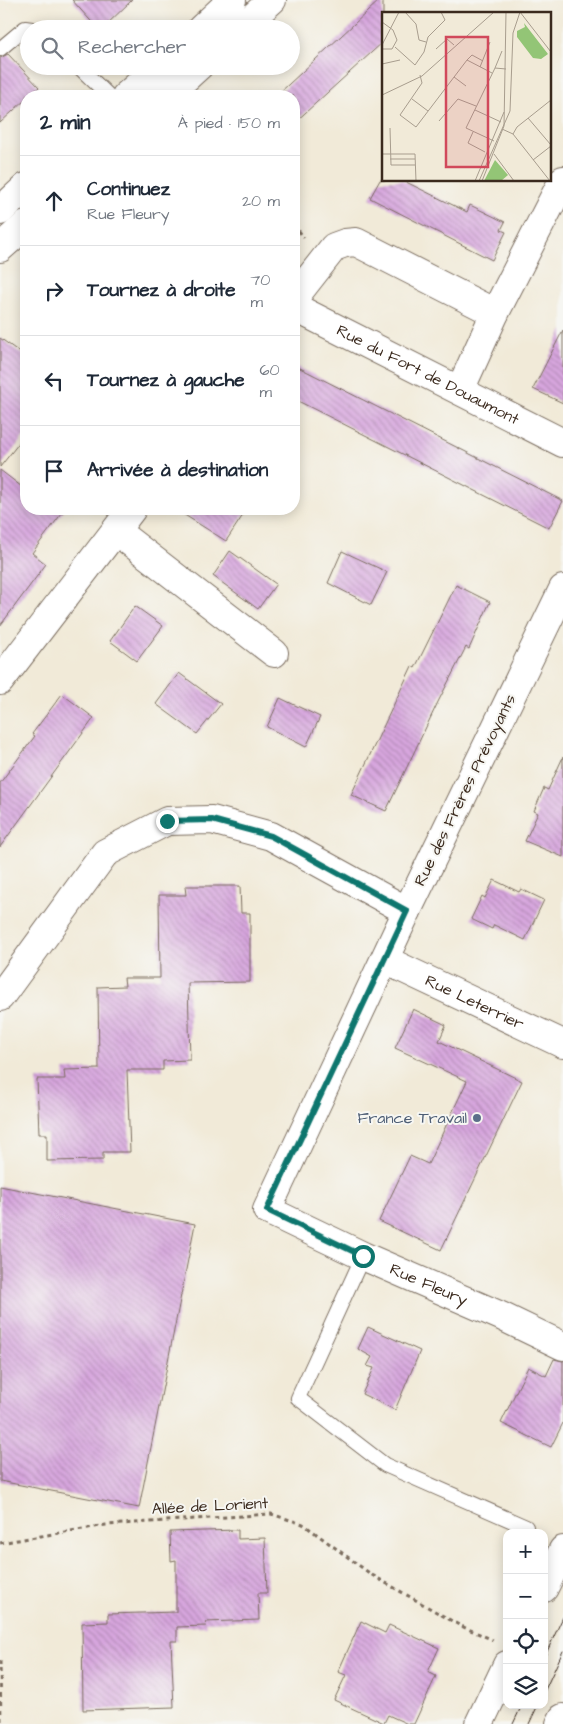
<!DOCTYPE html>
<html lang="fr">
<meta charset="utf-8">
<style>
:root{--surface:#fff;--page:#f2f2f3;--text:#1f2937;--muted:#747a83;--line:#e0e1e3}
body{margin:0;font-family:"Architects Daughter",sans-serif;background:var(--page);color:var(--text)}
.controls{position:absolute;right:15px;bottom:15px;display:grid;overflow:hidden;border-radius:10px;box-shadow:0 2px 12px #0003}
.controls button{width:45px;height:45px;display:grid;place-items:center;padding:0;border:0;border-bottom:1px solid var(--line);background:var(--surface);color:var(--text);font:25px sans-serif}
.stop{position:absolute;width:15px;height:15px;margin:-11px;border:4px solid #0f766e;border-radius:50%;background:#fff}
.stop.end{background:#0f766e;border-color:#fff;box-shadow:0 1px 5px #0008}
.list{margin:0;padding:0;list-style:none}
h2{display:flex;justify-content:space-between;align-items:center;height:65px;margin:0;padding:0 20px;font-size:21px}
h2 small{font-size:16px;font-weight:400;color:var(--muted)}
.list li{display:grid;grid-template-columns:32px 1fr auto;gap:15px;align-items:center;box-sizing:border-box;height:90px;padding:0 20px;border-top:1px solid var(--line)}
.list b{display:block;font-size:19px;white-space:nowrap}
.list p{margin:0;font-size:16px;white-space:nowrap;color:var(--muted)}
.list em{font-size:16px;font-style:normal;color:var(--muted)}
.icon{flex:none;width:28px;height:28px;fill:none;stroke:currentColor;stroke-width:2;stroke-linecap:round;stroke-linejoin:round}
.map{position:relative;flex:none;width:563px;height:1724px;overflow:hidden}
.search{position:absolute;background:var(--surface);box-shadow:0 2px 12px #0003;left:20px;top:20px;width:280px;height:55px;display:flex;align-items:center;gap:12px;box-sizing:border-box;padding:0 18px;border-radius:28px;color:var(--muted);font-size:19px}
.panel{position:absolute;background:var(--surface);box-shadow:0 2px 12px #0003;left:20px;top:90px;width:280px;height:425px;border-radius:20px}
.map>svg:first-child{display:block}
.building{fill:url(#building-back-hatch)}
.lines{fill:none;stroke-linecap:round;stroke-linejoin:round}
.service-casing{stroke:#7b6d5f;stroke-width:16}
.minor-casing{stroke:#7b6d5f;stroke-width:30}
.tertiary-casing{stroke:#7b6d5f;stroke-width:30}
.secondary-casing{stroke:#7b6d5f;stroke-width:30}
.path{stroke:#7b6d5f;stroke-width:3;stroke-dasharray:4 4;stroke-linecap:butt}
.service{stroke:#fff;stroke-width:14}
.minor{stroke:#fff;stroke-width:28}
.tertiary{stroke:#fff;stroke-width:28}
.secondary{stroke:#fff;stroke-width:28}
.tram{stroke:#3b2a1e;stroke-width:1}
.route{stroke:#0f766e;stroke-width:6}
.service-dot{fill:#5c6f8a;stroke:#f6f6f2;stroke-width:2}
.labels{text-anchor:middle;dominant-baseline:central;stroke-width:4;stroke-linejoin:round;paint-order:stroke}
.street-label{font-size:16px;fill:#3b2a1e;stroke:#f6f6f2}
.service-label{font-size:16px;fill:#4e5e75;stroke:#f6f6f2;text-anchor:end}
.inset-road{fill:none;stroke:#a89d8e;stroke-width:1}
.view{fill:#d1495b;fill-opacity:0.15;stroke:#d1495b;stroke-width:2.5}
.inset-edge{fill:none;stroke:#3b2a1e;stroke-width:2.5}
</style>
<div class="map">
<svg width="563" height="1724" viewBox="0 0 563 1724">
<defs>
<pattern id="building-back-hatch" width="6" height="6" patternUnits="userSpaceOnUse" patternTransform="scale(1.25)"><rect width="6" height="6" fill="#d7a6de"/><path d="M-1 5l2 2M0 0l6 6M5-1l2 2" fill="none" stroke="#b087b3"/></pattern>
</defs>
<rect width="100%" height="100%" fill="#f6f6f2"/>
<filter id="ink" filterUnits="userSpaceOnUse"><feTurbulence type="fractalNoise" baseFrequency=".02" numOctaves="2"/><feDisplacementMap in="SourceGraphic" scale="10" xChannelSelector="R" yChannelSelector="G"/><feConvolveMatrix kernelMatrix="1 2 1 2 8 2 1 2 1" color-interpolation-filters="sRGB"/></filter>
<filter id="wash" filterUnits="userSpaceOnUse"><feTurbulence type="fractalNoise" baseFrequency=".0096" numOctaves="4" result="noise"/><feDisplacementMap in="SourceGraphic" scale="20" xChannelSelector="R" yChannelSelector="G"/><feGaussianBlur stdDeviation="1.12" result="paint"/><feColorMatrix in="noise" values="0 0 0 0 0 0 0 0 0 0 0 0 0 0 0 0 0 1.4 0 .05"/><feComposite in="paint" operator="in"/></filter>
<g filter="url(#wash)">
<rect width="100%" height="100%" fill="#f1ead8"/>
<g id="blocks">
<g class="building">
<path d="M 72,0 L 132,0 L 102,29 L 98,29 Z"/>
<path d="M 380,0 L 383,0 L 383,42 L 294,123 L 294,96 L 276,96 Z"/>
<path d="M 8,54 L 39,87 L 30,96 L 26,96 L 26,99 L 0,123 L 0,58 Z"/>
<path d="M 380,180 L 402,180 L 467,212 L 470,205 L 505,222 L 501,230 L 506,232 L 492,260 L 370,198 Z"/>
<path d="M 563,330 L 563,403 L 533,389 Z"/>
<path d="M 0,338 L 26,357 L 26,434 L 0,467 Z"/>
<path d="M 294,365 L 563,501 L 549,528 L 294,399 Z"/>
<path d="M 0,470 L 26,490 L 26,509 L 65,509 L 32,553 L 46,564 L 0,626 Z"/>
<path d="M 175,509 L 247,509 L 226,541 Z"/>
<path d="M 230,551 L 276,584 L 258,609 L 213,576 Z"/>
<path d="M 342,551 L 387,572 L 371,605 L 328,583 Z"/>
<path d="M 456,585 L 490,602 L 469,649 L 466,647 L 438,702 L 386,811 L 351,795 L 412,666 L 415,668 Z"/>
<path d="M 135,606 L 163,626 L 137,661 L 110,641 Z"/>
<path d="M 179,673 L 221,704 L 197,734 L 156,704 Z"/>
<path d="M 62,694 L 94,718 L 0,847 L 0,783 L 35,736 L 32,734 Z"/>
<path d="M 280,698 L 320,717 L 306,747 L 267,727 Z"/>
<path d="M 563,757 L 563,857 L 525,841 L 538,813 L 534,811 L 544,788 L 548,790 Z"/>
<path d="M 494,880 L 519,892 L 521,889 L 544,900 L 525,940 L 494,925 L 492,929 L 471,919 L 482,896 L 485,898 Z"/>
<path d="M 185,886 L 240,886 L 241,913 L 250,913 L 250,982 L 188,983 L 190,1060 L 163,1061 L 163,1070 L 127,1070 L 130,1152 L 103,1152 L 103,1160 L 47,1161 L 47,1134 L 39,1134 L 37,1079 L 65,1079 L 64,1070 L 99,1069 L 98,987 L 125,986 L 124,978 L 160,978 L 159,895 L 186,895 Z"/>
<path d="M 413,1009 L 446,1025 L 439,1041 L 522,1081 L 441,1250 L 379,1221 L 410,1156 L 428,1164 L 467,1081 L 395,1048 Z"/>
<path d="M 0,1186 L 195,1224 L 139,1508 L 0,1481 Z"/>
<path d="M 368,1327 L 420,1351 L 395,1410 L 362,1394 L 374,1368 L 367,1366 L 372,1357 L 358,1349 Z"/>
<path d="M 554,1359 L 563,1361 L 563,1423 L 551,1447 L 501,1423 L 528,1367 L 546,1376 Z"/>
<path d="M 238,1530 L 238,1539 L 265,1538 L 267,1593 L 258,1593 L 259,1620 L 205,1622 L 206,1626 L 177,1627 L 177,1641 L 171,1641 L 174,1707 L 83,1710 L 82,1623 L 108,1622 L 108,1614 L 176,1612 L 176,1560 L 171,1561 L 170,1532 Z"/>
<path d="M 361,1621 L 385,1633 L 389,1625 L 439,1648 L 428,1672 L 436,1676 L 414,1724 L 408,1724 L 388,1715 L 384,1723 L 334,1700 L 346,1675 L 338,1672 Z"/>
</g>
</g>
</g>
<g filter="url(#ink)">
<use href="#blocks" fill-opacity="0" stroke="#7b6d5f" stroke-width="1"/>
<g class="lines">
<defs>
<g id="service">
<path d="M 0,49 L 25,28 L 32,29"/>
<path d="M 78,66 L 109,96"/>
<path d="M 363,1256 L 298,1398 L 385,1465 L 526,1527"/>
</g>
<g id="minor">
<path d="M 294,298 L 334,247 L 345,243 L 356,242 L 495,313"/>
<path id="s1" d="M 294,307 L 563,443"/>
<path d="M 460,390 L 495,313 L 563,180"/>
<path d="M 116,531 L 274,653"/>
<path id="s2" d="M 563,589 L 407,911 L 267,1210 L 363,1256 L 501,1316 L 563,1346"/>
<path d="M 0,681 L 132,509"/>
<path id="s3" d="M 385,960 L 563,1044"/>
<path d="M 0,997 L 105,853 L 167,821 L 212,820 L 271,836 L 407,911"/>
</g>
<g id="tertiary">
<path d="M 544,1588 L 563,1550"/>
<path d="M 479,1724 L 507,1665"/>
<path d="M 560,1724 L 563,1718"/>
</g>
<g id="secondary">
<path d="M 201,29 L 232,0"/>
<path d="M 240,29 L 272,0"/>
<path d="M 126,96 L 160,66"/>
<path d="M 166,96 L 199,66"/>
<path d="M 0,211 L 26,187"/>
<path d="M 0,248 L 26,225"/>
</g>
</defs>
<use href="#service" class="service-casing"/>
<use href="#minor" class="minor-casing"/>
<use href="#tertiary" class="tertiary-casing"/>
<use href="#secondary" class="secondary-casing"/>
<g class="path">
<path d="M 294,224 L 304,238"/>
<path d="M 0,1543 L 106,1525 L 271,1514 L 303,1524 L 372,1575 L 459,1625 L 493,1640"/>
<path d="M 0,1661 L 1,1724"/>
</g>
<use href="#service" class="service"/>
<use href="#minor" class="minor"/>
<use href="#tertiary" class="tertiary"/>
<use href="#secondary" class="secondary"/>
<g class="tram">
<path d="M 544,1658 L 563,1617"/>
<path d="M 544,1692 L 563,1651"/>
<path d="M 513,1724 L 522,1705"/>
<path d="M 529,1724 L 538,1705"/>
</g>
</g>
</g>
<g class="lines" filter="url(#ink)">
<path class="route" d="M 167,821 L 212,820 L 271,836 L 407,911 L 267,1210 L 363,1256"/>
</g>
<circle class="service-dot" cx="477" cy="1118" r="5"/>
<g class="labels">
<g class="street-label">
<text stroke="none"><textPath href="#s1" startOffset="150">Rue du Fort de Douaumont</textPath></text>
<text transform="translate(465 790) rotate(-64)">Rue des Frères Prévoyants</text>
<text stroke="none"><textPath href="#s3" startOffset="99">Rue Leterrier</textPath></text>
<text stroke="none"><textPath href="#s2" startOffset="866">Rue Fleury</textPath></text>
<text transform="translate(210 1506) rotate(-3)">Allée de Lorient</text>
</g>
<g class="service-label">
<text x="467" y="1118">France Travail</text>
</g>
</g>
<g transform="translate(382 12)">
<rect width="169" height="169" fill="#f1ead8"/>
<path d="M 142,11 L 166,42 L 159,47 L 151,46 L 135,25 L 135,19 L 143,15 Z" fill="#93c576"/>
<path d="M 113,148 L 126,163 L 119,169 L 102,169 Z" fill="#93c576"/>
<path class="inset-road" d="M 23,0 L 34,12 L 37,28 L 44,30M 138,0 L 169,40M 0,10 L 11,18 L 15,28 L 10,37 L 0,37M 0,33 L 17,0M 13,35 L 33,53 L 42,40 L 46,25 L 63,8 L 59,0M 54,37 L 65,27 L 72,33M 120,39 L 113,56 L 124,57M 85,48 L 90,43 L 101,49M 0,52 L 18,48M 98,55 L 108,30M 38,63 L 40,71 L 18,103 L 34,115 L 85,48 L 110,61M 72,65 L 84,74M 0,83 L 40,64 L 112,0M 30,87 L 46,99M 93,98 L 119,110M 146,106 L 169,133M 57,109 L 76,87 L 94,94M 8,116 L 9,153 L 33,153M 120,117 L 131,122 L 168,169M 91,120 L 86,131 L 103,140M 131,122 L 135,115 L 169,88M 112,129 L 84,116 L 113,56M 0,142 L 33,142 L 34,169M 112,142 L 132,169M 8,147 L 33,147M 151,148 L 169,134M 44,169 L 76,169M 93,169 L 122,100M 97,169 L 128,99 L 131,21 L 138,0M 100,169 L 122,114 L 124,0"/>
<path class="view" d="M 64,25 L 106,25 L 106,155 L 64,155 Z"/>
<rect width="169" height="169" class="inset-edge"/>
</g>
</svg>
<div class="controls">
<button>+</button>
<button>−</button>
<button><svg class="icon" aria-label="locate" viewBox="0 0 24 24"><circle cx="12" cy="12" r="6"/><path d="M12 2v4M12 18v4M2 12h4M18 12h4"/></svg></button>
<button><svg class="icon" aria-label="layers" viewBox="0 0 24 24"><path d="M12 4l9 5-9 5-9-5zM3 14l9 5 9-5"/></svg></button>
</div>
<div class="stop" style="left:363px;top:1256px"></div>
<div class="stop end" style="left:167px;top:821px"></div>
<div class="search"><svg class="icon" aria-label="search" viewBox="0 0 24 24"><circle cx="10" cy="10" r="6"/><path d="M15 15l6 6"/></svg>Rechercher</div>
<section class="panel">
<h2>2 min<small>À pied · 150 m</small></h2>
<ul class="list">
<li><svg class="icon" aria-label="ahead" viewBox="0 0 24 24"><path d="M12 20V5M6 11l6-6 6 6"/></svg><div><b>Continuez</b><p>Rue Fleury</p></div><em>20 m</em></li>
<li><svg class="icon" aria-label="right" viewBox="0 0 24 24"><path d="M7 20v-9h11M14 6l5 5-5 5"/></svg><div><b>Tournez à droite</b></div><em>70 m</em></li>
<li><svg class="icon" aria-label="left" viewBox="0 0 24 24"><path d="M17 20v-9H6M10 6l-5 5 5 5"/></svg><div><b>Tournez à gauche</b></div><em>60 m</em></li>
<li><svg class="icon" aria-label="arrive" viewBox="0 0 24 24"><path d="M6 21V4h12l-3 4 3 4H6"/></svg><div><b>Arrivée à destination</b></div></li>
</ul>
</section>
</div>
